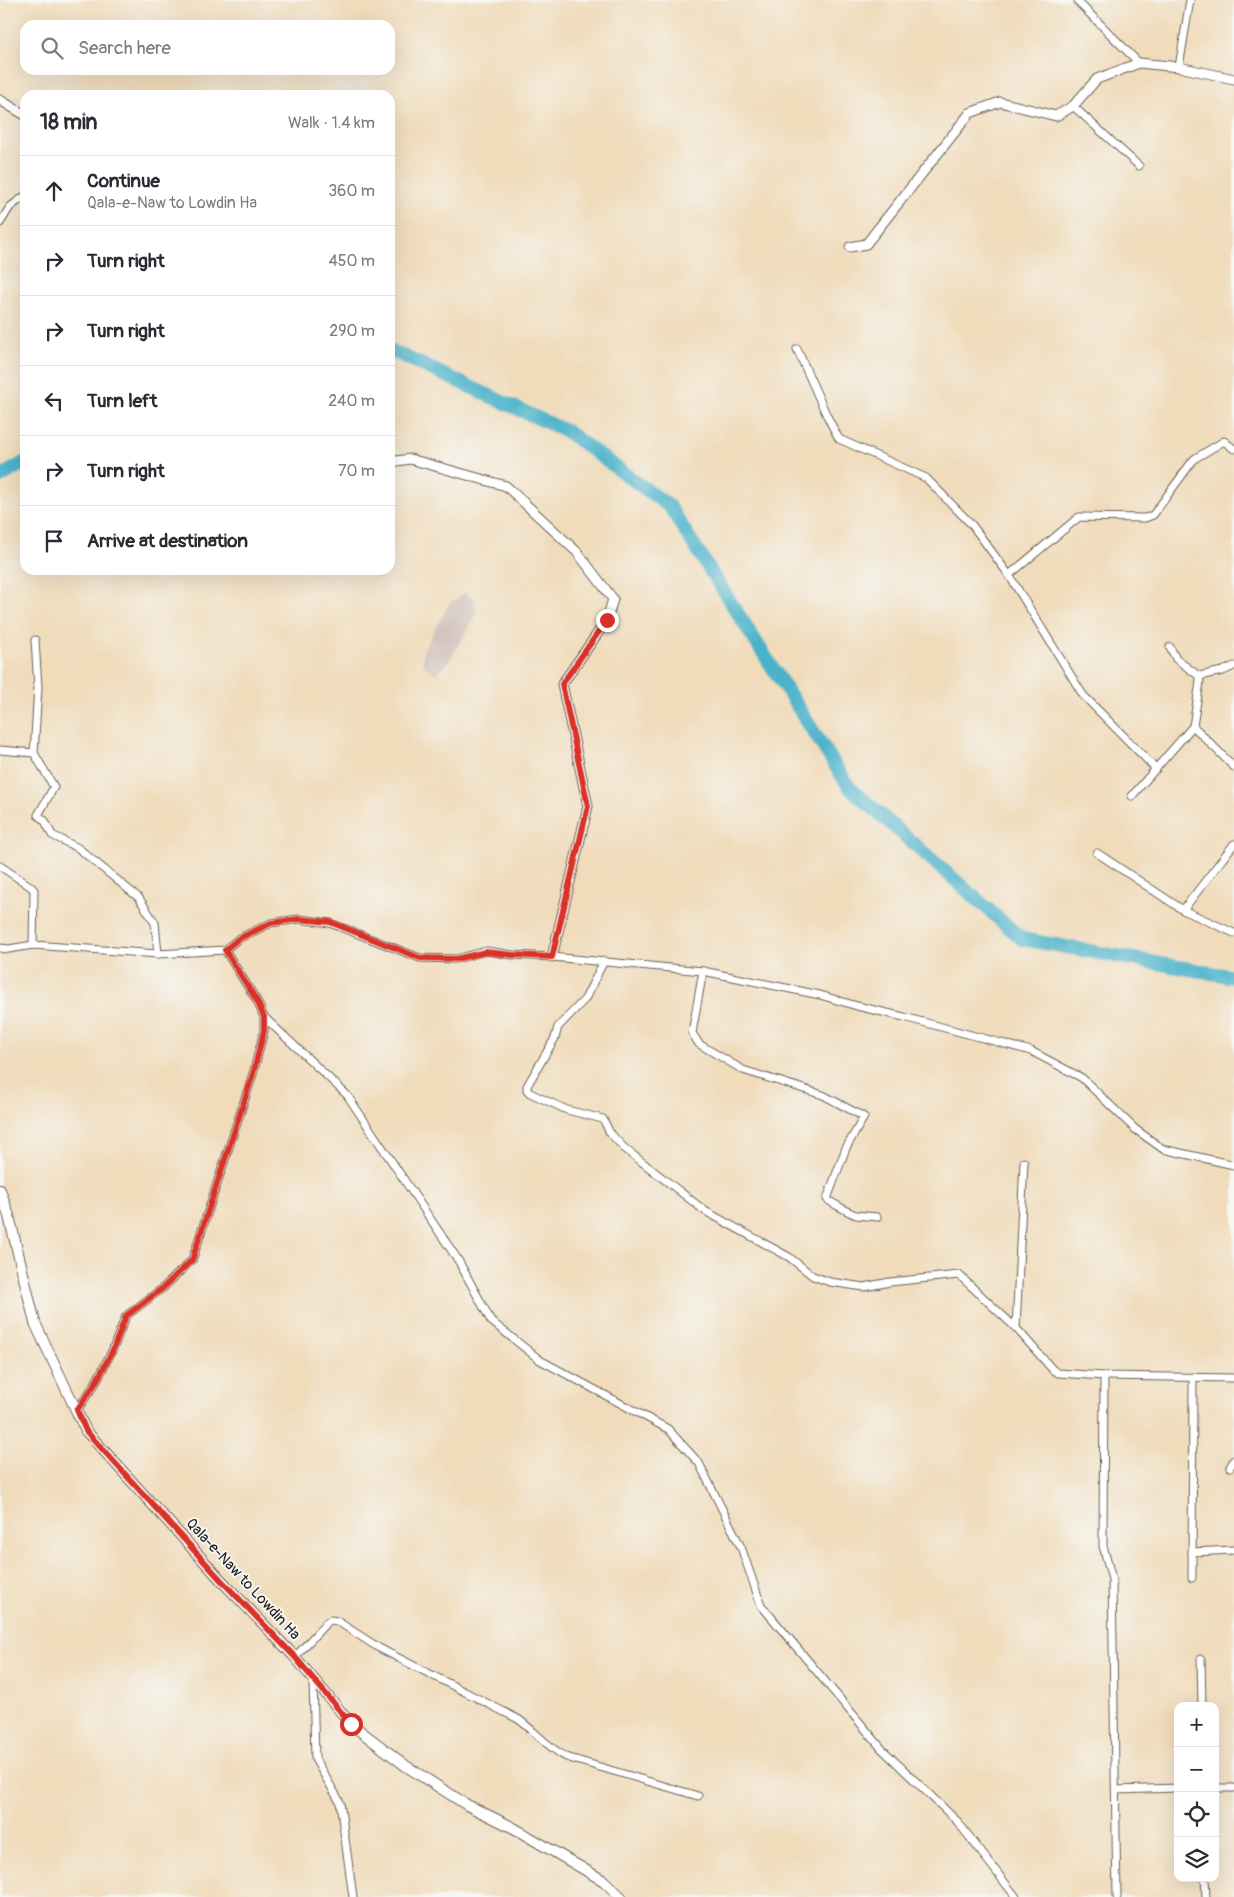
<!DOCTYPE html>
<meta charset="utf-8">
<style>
:root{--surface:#fff;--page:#f7f7f7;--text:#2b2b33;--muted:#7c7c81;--line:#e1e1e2}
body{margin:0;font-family:Pangolin,sans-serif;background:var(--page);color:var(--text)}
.controls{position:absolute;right:15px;bottom:15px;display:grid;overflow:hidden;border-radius:10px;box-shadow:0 5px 20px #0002}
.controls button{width:45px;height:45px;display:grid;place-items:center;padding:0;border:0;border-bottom:1px solid var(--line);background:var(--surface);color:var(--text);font:25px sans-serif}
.stop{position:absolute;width:15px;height:15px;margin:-11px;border:4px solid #d93025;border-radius:50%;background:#fff}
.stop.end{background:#d93025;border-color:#fff;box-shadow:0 1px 5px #0008}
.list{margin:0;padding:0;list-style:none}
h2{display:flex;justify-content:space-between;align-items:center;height:65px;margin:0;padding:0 20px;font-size:21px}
h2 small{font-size:16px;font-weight:400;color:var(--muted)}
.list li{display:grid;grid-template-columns:32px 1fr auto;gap:15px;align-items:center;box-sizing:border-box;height:70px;padding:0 20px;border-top:1px solid var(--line)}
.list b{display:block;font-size:19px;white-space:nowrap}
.list p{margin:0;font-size:16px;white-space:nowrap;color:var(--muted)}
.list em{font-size:16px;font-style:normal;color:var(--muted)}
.icon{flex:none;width:28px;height:28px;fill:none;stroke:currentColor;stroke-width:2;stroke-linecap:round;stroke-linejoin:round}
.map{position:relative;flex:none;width:1234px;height:1897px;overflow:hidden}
.search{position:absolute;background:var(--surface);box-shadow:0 5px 20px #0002;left:20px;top:20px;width:375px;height:55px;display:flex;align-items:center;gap:12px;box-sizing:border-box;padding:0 18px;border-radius:15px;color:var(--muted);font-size:19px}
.panel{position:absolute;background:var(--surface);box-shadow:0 5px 20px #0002;left:20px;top:90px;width:375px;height:485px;border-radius:15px}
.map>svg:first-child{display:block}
.industrial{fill:#d0c0bc}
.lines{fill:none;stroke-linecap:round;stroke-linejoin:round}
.river{stroke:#4bb2ca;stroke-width:14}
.minor-casing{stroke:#665f54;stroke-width:9}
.tertiary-casing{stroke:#665f54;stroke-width:11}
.secondary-casing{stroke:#665f54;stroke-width:12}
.minor{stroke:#fff;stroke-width:7}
.tertiary{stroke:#fff;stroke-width:9}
.secondary{stroke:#fff;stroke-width:10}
.route{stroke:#d93025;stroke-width:6}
.labels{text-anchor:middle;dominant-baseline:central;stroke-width:4;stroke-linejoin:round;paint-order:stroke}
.street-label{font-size:15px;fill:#1c1c1c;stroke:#f6f6f2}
</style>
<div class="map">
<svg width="1234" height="1897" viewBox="0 0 1234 1897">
<rect width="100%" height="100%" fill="#f6f6f2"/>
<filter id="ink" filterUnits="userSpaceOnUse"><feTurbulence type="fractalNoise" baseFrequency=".02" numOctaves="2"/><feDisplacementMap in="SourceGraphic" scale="10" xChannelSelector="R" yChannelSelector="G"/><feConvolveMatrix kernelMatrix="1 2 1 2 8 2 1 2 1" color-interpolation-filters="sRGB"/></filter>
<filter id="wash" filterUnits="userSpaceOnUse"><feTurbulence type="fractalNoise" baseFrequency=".0096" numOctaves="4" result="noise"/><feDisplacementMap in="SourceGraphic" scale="20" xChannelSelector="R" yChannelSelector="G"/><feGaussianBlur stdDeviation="1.12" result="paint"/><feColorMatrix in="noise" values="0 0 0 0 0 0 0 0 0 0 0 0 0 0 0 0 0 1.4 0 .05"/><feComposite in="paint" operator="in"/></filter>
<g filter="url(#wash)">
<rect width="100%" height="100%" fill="#f0dcbb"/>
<path class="industrial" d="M 465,593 L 473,599 L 477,614 L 447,664 L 436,674 L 423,665 L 423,650 L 449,604 Z"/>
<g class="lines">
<g class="river">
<path d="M 390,350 L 566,431 L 669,506 L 849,787 L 1022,939 L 1234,977"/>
<path d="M 0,477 L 25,462"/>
</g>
</g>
</g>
<g filter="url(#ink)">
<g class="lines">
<defs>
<g id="minor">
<path d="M 1078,2 L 1139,63"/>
<path d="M 1179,67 L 1190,0"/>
<path d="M 1073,106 L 1139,166"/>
<path d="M 0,223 L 10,207 L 25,196"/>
<path d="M 797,349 L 827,416 L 839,439 L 926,478 L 972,525 L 1009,575 L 1083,695 L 1156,769"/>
<path d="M 1009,575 L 1079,517 L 1145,518 L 1153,515 L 1194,459 L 1224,441 L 1234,449"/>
<path d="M 35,640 L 38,687 L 34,753 L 54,787 L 38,815 L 45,821 L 52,835 L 78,848 L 139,898 L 155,923 L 158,954"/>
<path d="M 1199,676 L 1223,671 L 1234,666"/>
<path d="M 1193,726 L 1234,767"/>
<path d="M 0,750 L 34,753"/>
<path d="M 1132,796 L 1193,726 L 1200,682 L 1199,676 L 1176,659 L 1170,647"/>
<path d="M 1097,853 L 1183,910 L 1234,933"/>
<path d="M 0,866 L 30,886 L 34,890 L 33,945"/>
<path d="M 1183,910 L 1234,844"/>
<path d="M 0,948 L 9,949 L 33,945 L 158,954 L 225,950 L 238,939 L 271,923 L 299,919 L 330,923 L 420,958 L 456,959 L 486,951 L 513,955 L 552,957 L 703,971 L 820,995 L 857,1006 L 904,1017 L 1031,1051 L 1082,1078 L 1135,1129 L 1163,1149 L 1234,1165"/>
<path d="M 604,961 L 585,999 L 558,1027 L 555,1038 L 527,1086 L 527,1090 L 530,1093 L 567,1110 L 603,1119 L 610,1133 L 624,1148 L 705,1211 L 789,1257 L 813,1276 L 830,1282 L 864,1287 L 890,1282 L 959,1275 L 1016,1328 L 1053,1370 L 1058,1373 L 1104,1376 L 1234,1378"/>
<path d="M 703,971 L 692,1033 L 699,1044 L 743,1070 L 823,1095 L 864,1117 L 846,1148 L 827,1199 C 829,1202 853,1214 856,1215 C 863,1216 870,1216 877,1217"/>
<path d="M 264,1017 L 347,1095 L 458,1260 L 491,1321 L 540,1360 L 668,1429 L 699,1463 L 741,1547 L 761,1605 L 882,1749 L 957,1821 L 1016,1897"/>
<path d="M 1016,1328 L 1024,1162"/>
<path d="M 1104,1376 L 1103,1546 L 1112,1579 L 1117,1897"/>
<path d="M 77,1410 L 95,1384 L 112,1351 L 126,1316 L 164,1287 L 192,1260 L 253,1074 L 264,1031 L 264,1017 L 257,1001 L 225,950"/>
<path d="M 1230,1467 L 1234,1460"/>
<path d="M 1192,1552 L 1234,1550"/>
<path d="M 1192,1578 L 1193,1377"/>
<path d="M 295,1657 L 327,1622 L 331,1620 L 337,1621 L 379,1648 L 518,1719 C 535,1731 547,1747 566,1757 L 698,1796"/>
<path d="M 1201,1659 L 1202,1706"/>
<path d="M 313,1679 L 315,1759 L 340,1802 L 353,1897"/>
<path d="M 1215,1788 L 1234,1788"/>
<path d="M 1116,1790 L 1178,1788"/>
<path d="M 1205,1878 L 1206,1897"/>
</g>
<g id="tertiary">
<path d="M 0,100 L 25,115"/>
<path d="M 850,247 L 866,244 L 970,113 L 1000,102 L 1056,116 L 1073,106 L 1097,79 L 1139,63 L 1179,67 L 1234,79"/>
<path d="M 390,462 L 410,459 L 506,486 L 577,552 L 613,599 L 607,620 L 562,684 L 588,806 L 552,957"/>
</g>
<path id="secondary" d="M 0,1190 L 9,1216 L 35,1323 L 86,1431 L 221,1580 L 295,1657 L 351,1724 L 406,1766 L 467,1805 L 512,1827 L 604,1881 L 621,1897"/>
</defs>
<use href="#minor" class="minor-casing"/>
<use href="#tertiary" class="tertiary-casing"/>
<use href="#secondary" class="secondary-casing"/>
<use href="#minor" class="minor"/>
<use href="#tertiary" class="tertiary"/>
<use href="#secondary" class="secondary"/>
</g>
</g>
<g class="lines" filter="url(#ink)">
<path class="route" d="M 351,1724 L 295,1657 L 221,1580 L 86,1431 L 77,1410 L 95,1384 L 112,1352 L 126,1316 L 164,1287 L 192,1260 L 253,1074 L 264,1031 L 264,1017 L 257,1001 L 225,950 L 238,939 L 271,923 L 299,919 L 330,922 L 420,958 L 456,959 L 486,952 L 513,955 L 552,957 L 588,806 L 562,684 L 607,620"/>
</g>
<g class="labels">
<g class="street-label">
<text transform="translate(243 1579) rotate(47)">Qala-e-Naw to Lowdin Ha</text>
</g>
</g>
</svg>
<div class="controls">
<button>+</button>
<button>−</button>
<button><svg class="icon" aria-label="locate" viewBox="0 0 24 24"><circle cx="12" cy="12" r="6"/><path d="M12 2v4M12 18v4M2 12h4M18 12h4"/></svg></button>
<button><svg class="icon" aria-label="layers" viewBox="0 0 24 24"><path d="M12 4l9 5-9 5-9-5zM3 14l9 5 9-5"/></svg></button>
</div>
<div class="stop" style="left:351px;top:1724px"></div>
<div class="stop end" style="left:607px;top:620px"></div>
<div class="search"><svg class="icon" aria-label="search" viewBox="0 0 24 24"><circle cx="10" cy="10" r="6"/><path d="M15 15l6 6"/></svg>Search here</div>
<section class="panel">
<h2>18 min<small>Walk · 1.4 km</small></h2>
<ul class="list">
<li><svg class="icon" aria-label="ahead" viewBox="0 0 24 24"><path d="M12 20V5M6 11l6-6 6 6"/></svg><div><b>Continue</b><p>Qala-e-Naw to Lowdin Ha</p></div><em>360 m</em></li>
<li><svg class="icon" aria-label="right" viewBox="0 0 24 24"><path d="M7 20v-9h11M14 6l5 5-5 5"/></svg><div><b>Turn right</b></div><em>450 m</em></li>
<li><svg class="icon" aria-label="right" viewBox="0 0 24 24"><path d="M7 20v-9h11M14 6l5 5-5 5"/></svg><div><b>Turn right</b></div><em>290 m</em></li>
<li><svg class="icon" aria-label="left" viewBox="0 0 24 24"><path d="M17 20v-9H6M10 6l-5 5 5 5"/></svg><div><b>Turn left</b></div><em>240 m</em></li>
<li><svg class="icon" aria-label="right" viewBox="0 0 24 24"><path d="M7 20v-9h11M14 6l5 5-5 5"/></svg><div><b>Turn right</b></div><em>70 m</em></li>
<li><svg class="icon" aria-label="arrive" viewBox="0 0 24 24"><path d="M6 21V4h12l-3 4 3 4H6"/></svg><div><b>Arrive at destination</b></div></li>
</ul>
</section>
</div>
